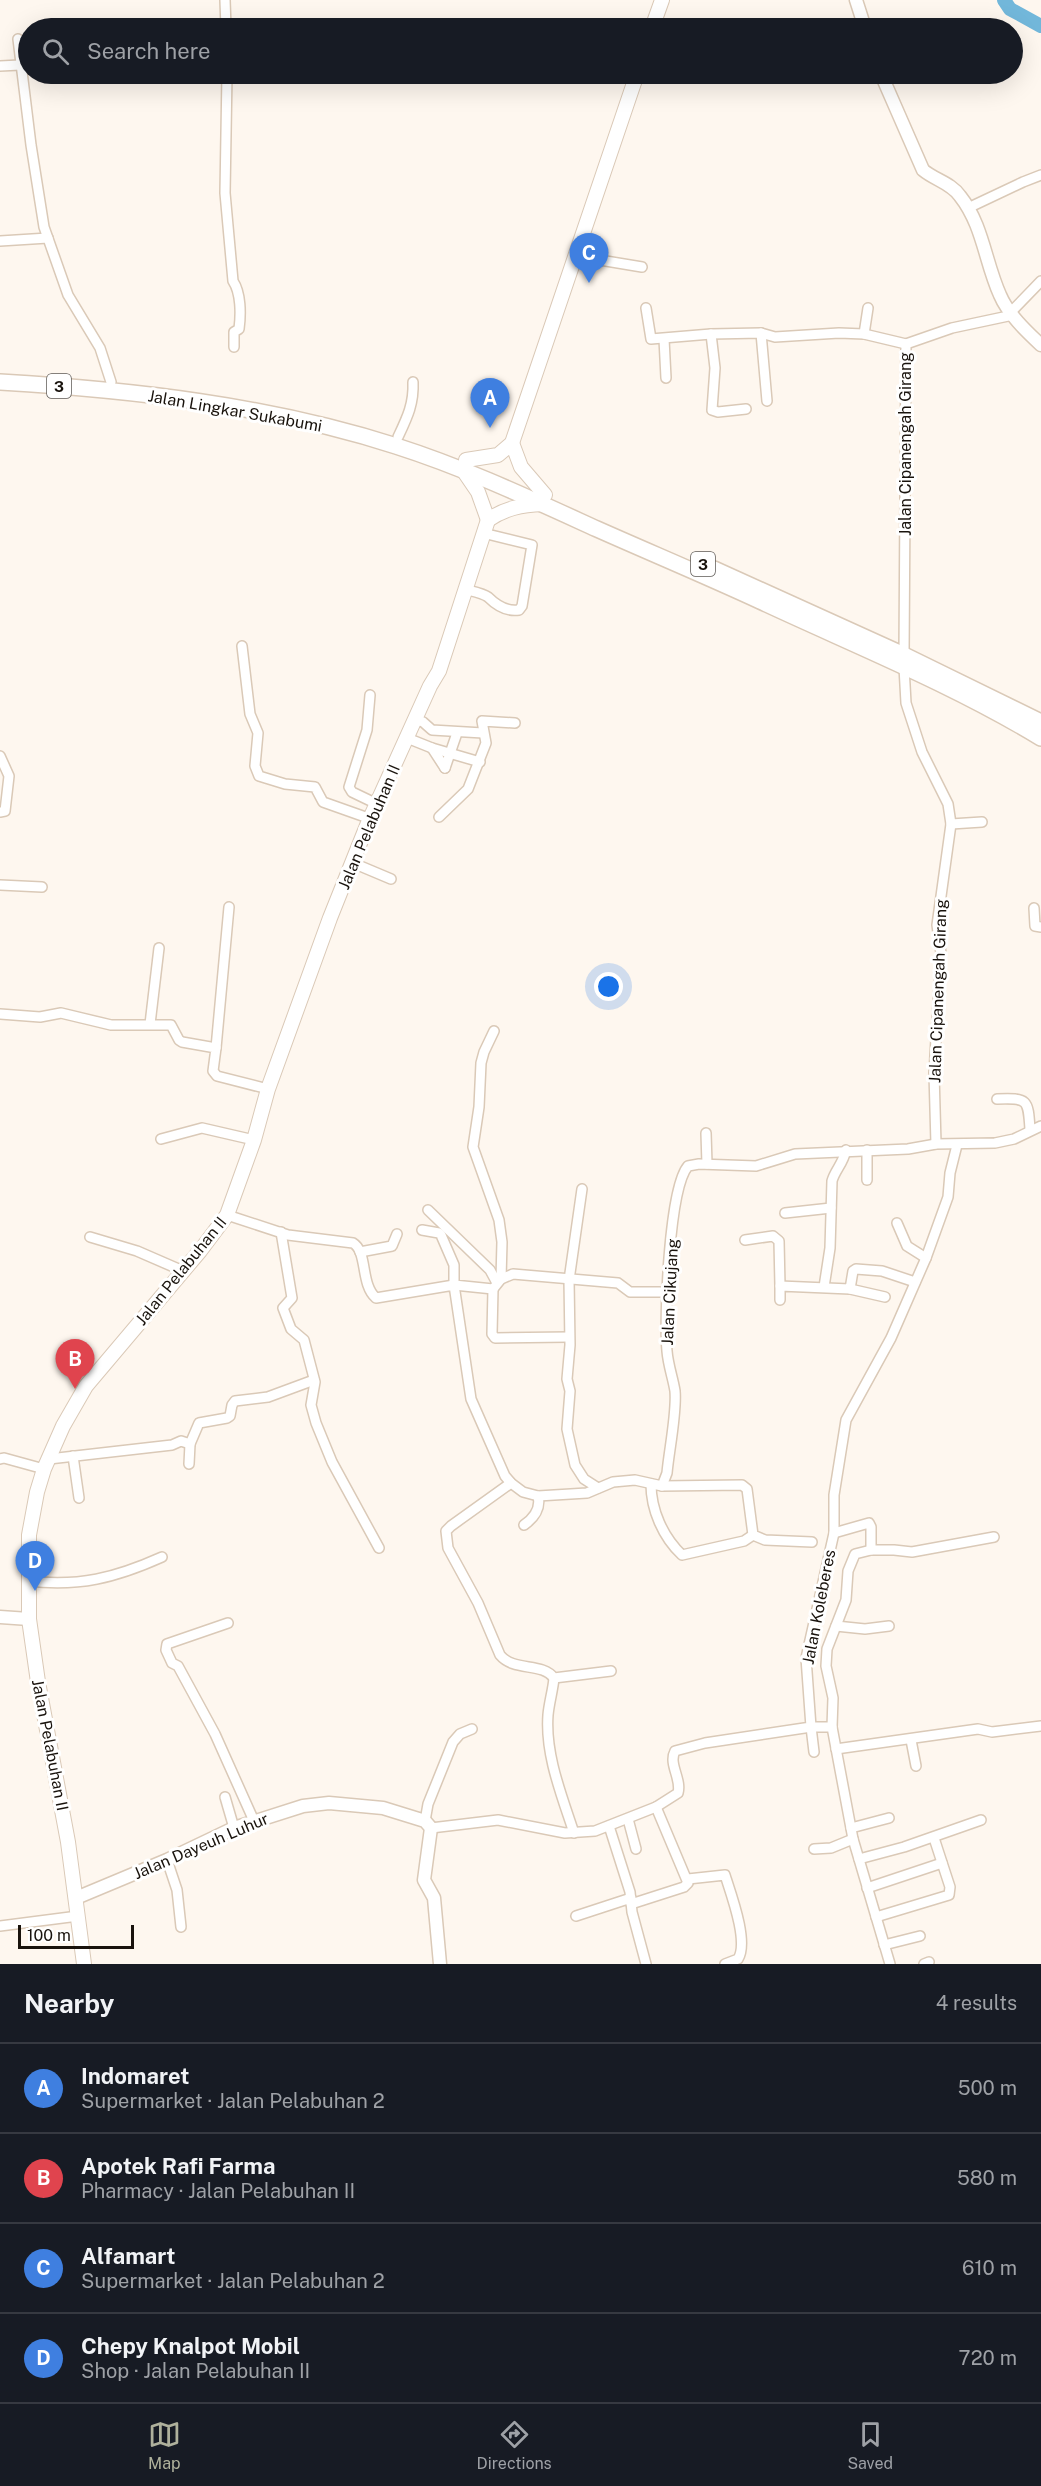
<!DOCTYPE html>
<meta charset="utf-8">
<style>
:root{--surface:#171b24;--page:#242831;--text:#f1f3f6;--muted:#9ea1a6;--line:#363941;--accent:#afb19c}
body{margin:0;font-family:"Public Sans",sans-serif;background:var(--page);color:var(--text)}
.scale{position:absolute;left:18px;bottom:15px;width:116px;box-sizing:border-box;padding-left:6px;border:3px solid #19130d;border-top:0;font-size:16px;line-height:21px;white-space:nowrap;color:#19130d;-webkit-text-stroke:4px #fff;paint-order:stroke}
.you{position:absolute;left:609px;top:987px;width:21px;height:21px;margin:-15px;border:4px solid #fff;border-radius:50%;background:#1a73e8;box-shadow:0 0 0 9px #1a73e833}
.badge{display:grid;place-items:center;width:39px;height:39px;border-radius:50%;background:var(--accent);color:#fff;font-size:20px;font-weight:700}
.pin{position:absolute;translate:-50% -50px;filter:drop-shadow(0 2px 3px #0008)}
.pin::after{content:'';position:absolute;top:32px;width:21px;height:18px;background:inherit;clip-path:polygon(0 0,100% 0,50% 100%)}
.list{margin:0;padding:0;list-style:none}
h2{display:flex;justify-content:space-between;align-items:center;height:78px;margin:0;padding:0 24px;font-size:26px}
h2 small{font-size:20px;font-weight:400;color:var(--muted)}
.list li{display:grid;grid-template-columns:39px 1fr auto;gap:18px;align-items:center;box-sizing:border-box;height:90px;padding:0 24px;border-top:2px solid var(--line)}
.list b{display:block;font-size:22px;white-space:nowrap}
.list p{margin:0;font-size:20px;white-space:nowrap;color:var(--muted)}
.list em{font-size:20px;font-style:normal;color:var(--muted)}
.icon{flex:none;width:33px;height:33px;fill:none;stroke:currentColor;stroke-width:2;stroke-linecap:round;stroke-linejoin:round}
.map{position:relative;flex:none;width:1041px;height:1964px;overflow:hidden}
.search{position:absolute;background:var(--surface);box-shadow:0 6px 24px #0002;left:18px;right:18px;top:18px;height:66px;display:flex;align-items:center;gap:15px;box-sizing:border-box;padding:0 21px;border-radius:33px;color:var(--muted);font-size:22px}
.sheet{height:438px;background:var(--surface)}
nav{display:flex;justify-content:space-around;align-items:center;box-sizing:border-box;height:84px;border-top:2px solid var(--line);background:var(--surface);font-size:16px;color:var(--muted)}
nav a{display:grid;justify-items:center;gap:3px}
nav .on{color:var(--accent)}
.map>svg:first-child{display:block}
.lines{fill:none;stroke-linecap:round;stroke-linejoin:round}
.river{stroke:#72b7da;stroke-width:14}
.minor-casing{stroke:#dac9b7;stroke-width:12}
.tertiary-casing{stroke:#dac9b7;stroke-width:15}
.secondary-casing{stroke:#dac9b7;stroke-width:16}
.primary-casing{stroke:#dac9b7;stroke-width:18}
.minor{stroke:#fff;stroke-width:9}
.tertiary{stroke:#fff;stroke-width:12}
.secondary{stroke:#fff;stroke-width:14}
.primary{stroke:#fff;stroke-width:15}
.labels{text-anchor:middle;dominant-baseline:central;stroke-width:6;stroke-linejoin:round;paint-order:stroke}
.shield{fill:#fff;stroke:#5e5a56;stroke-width:1.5}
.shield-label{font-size:15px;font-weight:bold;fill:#19130d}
.street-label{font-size:16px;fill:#19130d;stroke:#fff}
</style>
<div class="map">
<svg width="1041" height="1964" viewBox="0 0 1041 1964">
<rect width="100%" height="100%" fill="#fef7ef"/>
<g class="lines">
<path class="river" d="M 1004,0 L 1010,9 L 1041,26"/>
<defs>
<g id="minor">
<path d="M 225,0 L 226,28"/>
<path d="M 18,39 L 31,145 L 44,227 L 68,295 L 100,348 L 111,382"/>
<path d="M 0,66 L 20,65"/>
<path d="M 227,74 L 225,193 L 233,281 C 241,293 241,314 239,329 L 234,332 L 234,347"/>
<path d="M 968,208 L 1023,182 L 1041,175"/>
<path d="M 0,241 L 48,238"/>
<path d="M 576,256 L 642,267"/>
<path d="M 646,308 L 651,339 L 711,334 L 761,333 L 775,337 L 839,333 L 864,334 L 906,344"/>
<path d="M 1011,312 L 1041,281"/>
<path d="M 761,333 L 767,401"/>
<path d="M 711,334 L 715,368 L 712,410 L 718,412 L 746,409"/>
<path d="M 864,334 L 868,308"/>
<path d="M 664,339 L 666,378"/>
<path d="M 398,437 C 407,418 414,404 413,382"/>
<path d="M 464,589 C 471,591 483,593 488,597 C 496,605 506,612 519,610 L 522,606 L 532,545 L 483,533"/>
<path d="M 242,646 L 250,714 L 258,733 L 255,766 L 259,776 L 285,784 L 315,787 L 323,802 L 371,819"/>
<path d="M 904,655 L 906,344 L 952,328 L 1013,315"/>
<path d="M 904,667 L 906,703 L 922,752 L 948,804 L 951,824 L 937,925 L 941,953 L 934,1073 L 936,1144"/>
<path d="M 370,695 L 367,730 L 349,787 L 352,792 L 377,804"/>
<path d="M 415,719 L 423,722 L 432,730 L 483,733"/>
<path d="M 407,738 L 432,748 L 480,762"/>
<path d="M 432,748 L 445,768"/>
<path d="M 0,756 L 9,776 L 5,811 L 0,812"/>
<path d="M 445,768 L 457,733"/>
<path d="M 439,817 L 468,789 L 486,743 L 482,721 L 515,723"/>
<path d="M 951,824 L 982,822"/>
<path d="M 353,863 L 391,879"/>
<path d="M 0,885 L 42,887"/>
<path d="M 1034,908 L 1035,926 L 1041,927"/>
<path d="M 0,1014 L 40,1017 L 61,1013 L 111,1025 L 171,1025 L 179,1040 L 182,1042 L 216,1048 L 213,1071 L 217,1076 L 268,1089"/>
<path d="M 150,1024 L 159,948"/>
<path d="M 494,1031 L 484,1052 L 481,1063 L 479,1107 L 473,1147 L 499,1220 L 502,1242 L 501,1279"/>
<path d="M 216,1048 L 229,907"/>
<path d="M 997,1099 C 1028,1098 1028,1099 1030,1129"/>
<path d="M 706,1133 L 707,1164"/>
<path d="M 161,1139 L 202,1128 L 254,1140"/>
<path d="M 867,1150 L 867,1180"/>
<path d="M 582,1189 L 569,1280 L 570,1345 L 567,1379 L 570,1391 L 567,1429 L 575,1465 L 584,1479 L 598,1488"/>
<path d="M 428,1210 L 490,1270 L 497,1283"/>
<path d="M 785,1213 L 831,1208"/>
<path d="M 227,1215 L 288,1235 L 353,1243 C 368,1252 360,1284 376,1298 L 454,1285 L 471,1399 L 505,1476 L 511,1483 L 523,1492 L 538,1496 L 587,1493 L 613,1482 L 635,1480 L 662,1486 L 667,1473 C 669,1450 677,1413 675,1391 C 673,1378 668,1365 667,1351 C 664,1319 669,1188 688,1166 L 699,1164 L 756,1166 L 795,1154 L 908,1149 L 936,1144 L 995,1143 L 1014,1139 L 1041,1126"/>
<path d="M 897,1223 L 907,1246 L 926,1258"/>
<path d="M 422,1230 L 439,1233 L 441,1235 L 454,1265 L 454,1285 L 493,1289 L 501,1279 L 513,1274 L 618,1283 L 630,1292 L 667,1292"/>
<path d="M 281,1232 L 292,1298 L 283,1308 L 291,1329 L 304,1340 L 315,1382 L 311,1405 L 316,1423 L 332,1462 L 379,1548"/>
<path d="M 90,1237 L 137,1251 L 183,1271"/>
<path d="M 745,1240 L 773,1236 L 779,1241 L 780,1286"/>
<path d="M 360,1252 L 392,1246 L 397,1234"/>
<path d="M 824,1287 L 830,1248 L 832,1181 C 835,1170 843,1164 846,1150"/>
<path d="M 493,1289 L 492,1334 L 495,1338 L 569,1337"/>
<path d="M 850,1289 L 885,1297"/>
<path d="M 780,1300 L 780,1286 L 850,1289 L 853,1271 L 856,1269 L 882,1271 L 915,1282"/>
<path d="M 73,1456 L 79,1498"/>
<path d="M 0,1459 L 4,1458 L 44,1469"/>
<path d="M 49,1459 L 172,1445 L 181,1441 L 190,1444"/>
<path d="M 189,1464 L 190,1444 L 199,1423 L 227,1418 L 230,1416 L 232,1405 L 235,1401 L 268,1397 L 314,1380"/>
<path d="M 511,1483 L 451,1526 L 446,1531 L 448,1548 L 478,1603 L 500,1655 C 514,1672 542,1662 554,1678 L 611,1671"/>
<path d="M 651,1484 C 651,1510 663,1537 682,1555 L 744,1541 L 753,1535"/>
<path d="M 662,1486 L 742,1485 L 747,1489 L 753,1535 L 765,1540 L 812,1542"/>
<path d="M 524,1525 C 534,1518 541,1508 538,1496"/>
<path d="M 834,1533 L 869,1523 L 871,1527 L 871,1550"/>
<path d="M 28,1581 C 79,1587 115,1578 162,1557"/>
<path d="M 228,1623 L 167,1644 L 166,1650 L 172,1663 L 178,1666 L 215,1734 L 254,1821"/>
<path d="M 836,1626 L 865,1629 L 889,1626"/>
<path d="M 554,1678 C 553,1690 549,1703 548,1715 C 545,1755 562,1796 574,1833"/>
<path d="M 832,1727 L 833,1698 L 826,1666 L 827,1649 L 846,1600 L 848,1571 L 855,1554 L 871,1550 L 894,1550 L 912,1552 L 994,1537"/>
<path d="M 911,1740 L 916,1766"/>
<path d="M 836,1749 L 978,1729 L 992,1732 L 1041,1726"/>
<path d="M 814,1752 L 811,1727 L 832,1727 L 853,1839 L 890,1964"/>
<path d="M 225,1797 L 234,1828"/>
<path d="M 628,1819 L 636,1849"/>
<path d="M 425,1821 L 428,1804 L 453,1742 L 460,1734 L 472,1729"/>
<path d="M 609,1826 L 630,1892 L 632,1912 L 646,1964"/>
<path d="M 431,1828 L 498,1820 L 565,1833 L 595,1831 L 656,1807 L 678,1793 C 682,1779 668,1764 675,1751 L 705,1743 L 811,1727 L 806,1658 L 834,1533 L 834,1495 L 846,1420 L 891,1338 L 926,1258 L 948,1197 L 950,1173 L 957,1145"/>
<path d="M 851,1828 L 889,1818"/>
<path d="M 814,1849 L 831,1848 L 853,1839"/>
<path d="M 859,1859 L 904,1847 L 981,1820"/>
<path d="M 167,1860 L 177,1890 L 181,1927"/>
<path d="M 688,1879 L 725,1875 C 731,1894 749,1942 738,1959 L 725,1964"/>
<path d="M 867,1888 L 942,1863"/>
<path d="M 631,1904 L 684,1887 L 688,1883 L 656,1807"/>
<path d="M 576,1916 L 631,1898"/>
<path d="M 876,1917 L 949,1895 L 950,1887 L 934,1838"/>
<path d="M 0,1926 L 78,1916"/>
<path d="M 884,1945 L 920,1936"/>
<path d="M 924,1964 L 929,1962"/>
</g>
<g id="tertiary">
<path d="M 856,0 L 865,28"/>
<path d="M 881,74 L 923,170 C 935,180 951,183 960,196 C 983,225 985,262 1000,295 C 1008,314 1026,331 1041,345"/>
<path d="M 0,1617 L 29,1619"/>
<path d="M 76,1898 L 167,1860 L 234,1828 L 303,1806 L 329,1803 L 383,1808 L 425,1821 L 431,1828 L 424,1880 L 434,1898 L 440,1964"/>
</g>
<g id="secondary">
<path d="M 652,28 L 662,0"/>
<path d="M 512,443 L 521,467 L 545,495"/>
<path d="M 466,460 L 498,455 L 512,443 L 637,74"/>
<path d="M 463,470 L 478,492 L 488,520"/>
<path d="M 488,520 C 505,508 522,505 543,504"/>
<path d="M 84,1964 L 68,1842 L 38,1682 L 29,1619 L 29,1535 L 37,1492 L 44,1469 L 63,1426 L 86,1386 L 200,1251 L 227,1215 L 254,1140 L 268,1089 L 330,918 L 368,823 L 430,686 L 439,671 L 488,520"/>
</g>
<g id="primary">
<path d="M 0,382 C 133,390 268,405 396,446 C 465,468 531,499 597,529 C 651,553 706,576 760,601 C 854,645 952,684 1041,738"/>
<path d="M 714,569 L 904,655 L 1041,722"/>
</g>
</defs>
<use href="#minor" class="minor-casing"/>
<use href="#tertiary" class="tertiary-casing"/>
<use href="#secondary" class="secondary-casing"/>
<use href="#primary" class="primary-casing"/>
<use href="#minor" class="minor"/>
<use href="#tertiary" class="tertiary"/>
<use href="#secondary" class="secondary"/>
<use href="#primary" class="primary"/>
</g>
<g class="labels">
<g class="shield">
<rect x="47" y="374" width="24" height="24" rx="4.5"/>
<rect x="691" y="552" width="24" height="24" rx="4.5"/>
</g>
<g class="shield-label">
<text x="59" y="386">3</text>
<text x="703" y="564">3</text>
</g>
<g class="street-label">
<text transform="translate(235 411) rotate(10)">Jalan Lingkar Sukabumi</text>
<text transform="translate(905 444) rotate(-90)">Jalan Cipanengah Girang</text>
<text transform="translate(369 827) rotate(-67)">Jalan Pelabuhan II</text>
<text transform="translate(938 991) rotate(-88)">Jalan Cipanengah Girang</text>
<text transform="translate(181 1271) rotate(-51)">Jalan Pelabuhan II</text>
<text transform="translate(670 1292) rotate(-87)">Jalan Cikujang</text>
<text transform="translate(819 1607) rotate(-79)">Jalan Koleberes</text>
<text transform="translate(50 1745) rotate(79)">Jalan Pelabuhan II</text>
<text transform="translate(201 1846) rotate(-23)">Jalan Dayeuh Luhur</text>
</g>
</g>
</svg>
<div class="scale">100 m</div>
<div class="you"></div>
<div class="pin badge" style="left:490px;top:428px;background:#3f7fe0">A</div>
<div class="pin badge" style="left:75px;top:1389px;background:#e0444e">B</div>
<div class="pin badge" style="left:589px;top:283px;background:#3f7fe0">C</div>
<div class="pin badge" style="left:35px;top:1591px;background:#3f7fe0">D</div>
<div class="search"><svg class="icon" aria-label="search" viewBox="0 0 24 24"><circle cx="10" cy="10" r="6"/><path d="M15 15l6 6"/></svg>Search here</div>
</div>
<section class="sheet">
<h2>Nearby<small>4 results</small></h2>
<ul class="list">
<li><span class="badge" style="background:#3f7fe0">A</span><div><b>Indomaret</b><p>Supermarket · Jalan Pelabuhan 2</p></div><em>500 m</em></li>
<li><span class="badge" style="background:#e0444e">B</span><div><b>Apotek Rafi Farma</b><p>Pharmacy · Jalan Pelabuhan II</p></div><em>580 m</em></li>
<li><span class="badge" style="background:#3f7fe0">C</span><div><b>Alfamart</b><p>Supermarket · Jalan Pelabuhan 2</p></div><em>610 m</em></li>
<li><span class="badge" style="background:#3f7fe0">D</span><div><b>Chepy Knalpot Mobil</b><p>Shop · Jalan Pelabuhan II</p></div><em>720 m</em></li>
</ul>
</section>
<nav>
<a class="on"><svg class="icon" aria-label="map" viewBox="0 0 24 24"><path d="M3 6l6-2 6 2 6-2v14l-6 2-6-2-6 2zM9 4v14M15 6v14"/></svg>Map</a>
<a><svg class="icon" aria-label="directions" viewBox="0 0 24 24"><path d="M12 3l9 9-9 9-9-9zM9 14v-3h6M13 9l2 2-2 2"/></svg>Directions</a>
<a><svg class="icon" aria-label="saved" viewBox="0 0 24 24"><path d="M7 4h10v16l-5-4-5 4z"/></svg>Saved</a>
</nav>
